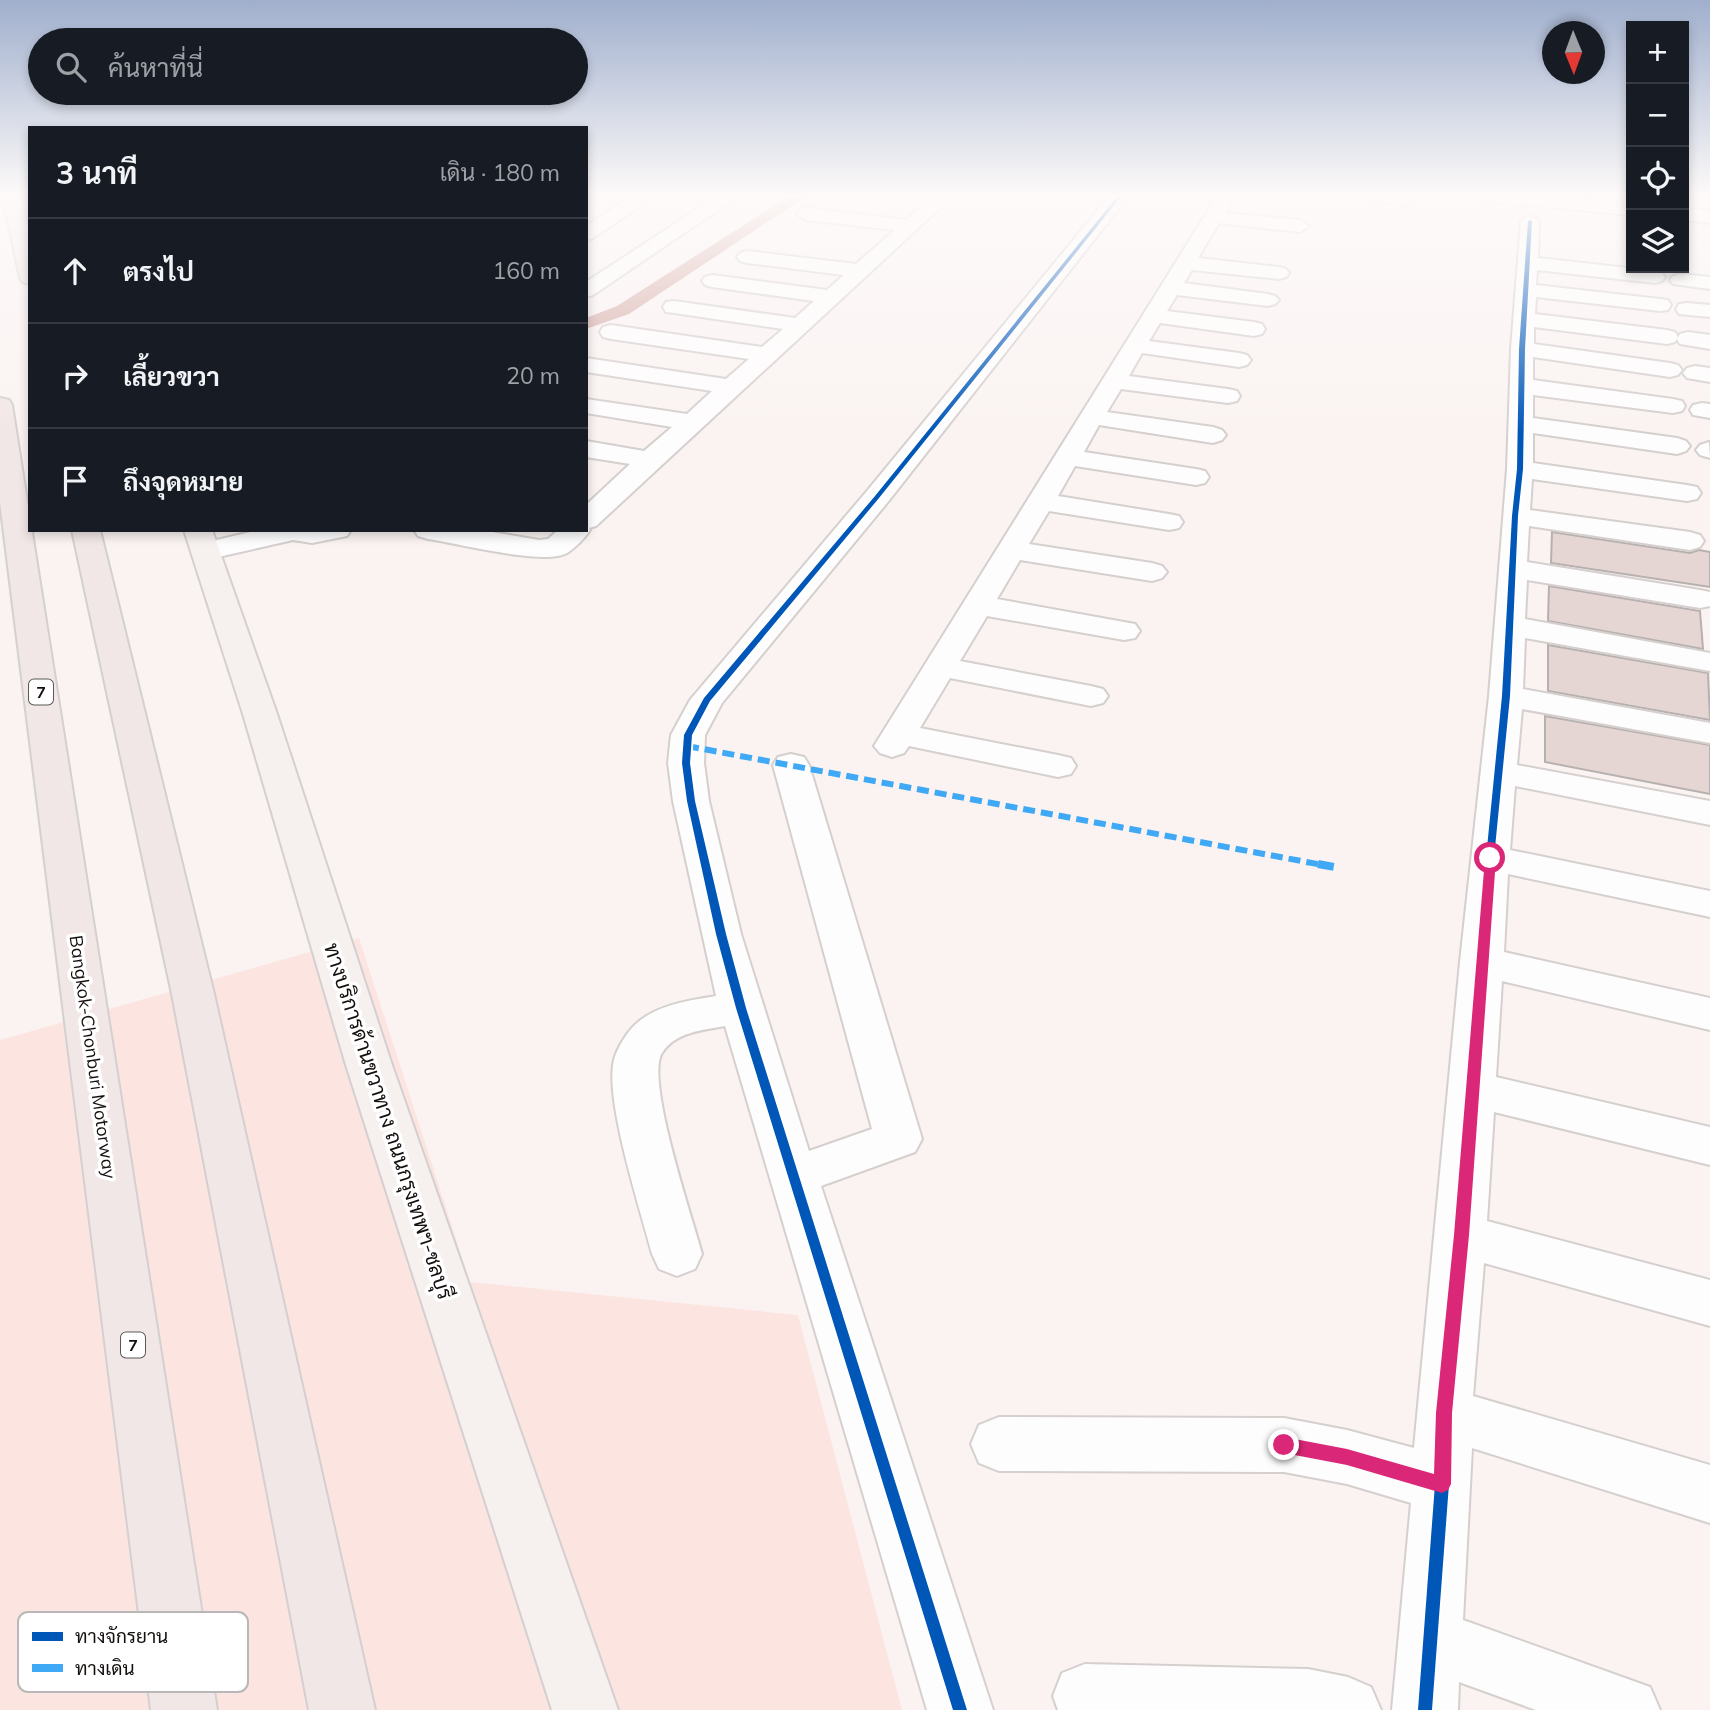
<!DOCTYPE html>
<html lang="th">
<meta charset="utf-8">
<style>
:root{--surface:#171b24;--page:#242831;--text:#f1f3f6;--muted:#9ea1a6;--line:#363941}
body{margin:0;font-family:Mulish,Sarabun,sans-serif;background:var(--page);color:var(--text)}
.controls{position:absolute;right:21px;top:21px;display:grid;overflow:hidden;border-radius:0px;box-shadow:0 4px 10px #0003}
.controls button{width:63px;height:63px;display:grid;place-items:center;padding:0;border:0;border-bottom:2px solid var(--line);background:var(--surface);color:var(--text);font:35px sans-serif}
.compass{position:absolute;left:1542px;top:21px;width:63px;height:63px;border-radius:50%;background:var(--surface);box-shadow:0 4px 10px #0003;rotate:179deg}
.stop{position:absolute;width:21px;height:21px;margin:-16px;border:5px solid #db2777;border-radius:50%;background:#fff}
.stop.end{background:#db2777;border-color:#fff;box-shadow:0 2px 7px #0008}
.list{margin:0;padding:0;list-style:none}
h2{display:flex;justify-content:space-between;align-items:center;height:91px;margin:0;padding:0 28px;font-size:30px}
h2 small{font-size:23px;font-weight:400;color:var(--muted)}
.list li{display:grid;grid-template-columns:46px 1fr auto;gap:21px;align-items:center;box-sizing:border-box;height:105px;padding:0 28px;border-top:2px solid var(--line)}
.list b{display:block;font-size:26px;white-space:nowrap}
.list em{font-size:23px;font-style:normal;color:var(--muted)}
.icon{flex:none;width:38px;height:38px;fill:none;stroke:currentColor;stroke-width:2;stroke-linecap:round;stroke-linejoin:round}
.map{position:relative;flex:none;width:1710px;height:1710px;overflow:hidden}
.search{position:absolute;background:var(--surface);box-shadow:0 4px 10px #0003;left:28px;top:28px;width:560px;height:77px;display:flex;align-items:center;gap:18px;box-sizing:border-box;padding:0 24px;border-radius:38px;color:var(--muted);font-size:26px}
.panel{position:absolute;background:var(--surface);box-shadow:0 4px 10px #0003;left:28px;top:126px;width:560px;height:406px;border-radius:0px}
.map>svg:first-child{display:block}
.green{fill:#fce4e1}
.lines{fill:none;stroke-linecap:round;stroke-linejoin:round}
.canal{fill:#d4a8a4;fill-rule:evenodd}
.building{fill:#e5d6d4;stroke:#b6b0af;stroke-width:2}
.minor-casing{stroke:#d5cfce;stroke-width:4}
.major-casing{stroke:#d3d0cf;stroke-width:4}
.highway-casing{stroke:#d3d0cf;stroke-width:4}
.minor{fill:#fefdfd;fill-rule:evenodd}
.major{fill:#f6f0ef;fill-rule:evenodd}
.highway{fill:#f1e7e6;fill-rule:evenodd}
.quiet-far1{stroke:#3fa9f5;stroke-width:6;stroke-dasharray:12 6;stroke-linecap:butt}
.quiet{stroke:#3fa9f5;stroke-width:8;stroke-dasharray:16 8;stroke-linecap:butt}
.cycleway-casing{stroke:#fff;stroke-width:4}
.cycleway{fill:#0057b8;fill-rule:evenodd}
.route{fill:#db2777}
.labels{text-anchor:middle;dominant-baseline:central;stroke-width:7;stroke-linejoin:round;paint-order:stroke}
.shield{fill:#fff;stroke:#5b5756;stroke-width:2}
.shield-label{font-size:16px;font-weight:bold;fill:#150f0e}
.street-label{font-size:18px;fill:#150f0e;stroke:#fff}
.near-street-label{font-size:21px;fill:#150f0e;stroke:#fff}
.key{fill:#fff;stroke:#b9b7b7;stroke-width:2}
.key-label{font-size:19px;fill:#150f0e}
</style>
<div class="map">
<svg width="1710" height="1710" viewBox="0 0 1710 1710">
<rect width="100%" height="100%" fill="#faf3f2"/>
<path class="green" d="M 359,938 L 470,1282 L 798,1315 L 902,1710 L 0,1710 L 0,1040 Z"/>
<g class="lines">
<path class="canal" d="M 794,193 L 811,193 L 629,314 L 586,329 L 586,318 L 617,306 Z"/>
</g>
<g class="building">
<path d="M 1552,532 L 1690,553 L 1699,550 L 1710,552 L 1710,587 L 1551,563 Z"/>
<path d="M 1549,586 L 1700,611 L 1703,649 L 1548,621 Z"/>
<path d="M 1548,645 L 1708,673 L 1710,720 L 1548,691 Z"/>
<path d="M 1545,716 L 1710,745 L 1710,794 L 1545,762 Z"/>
</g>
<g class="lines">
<defs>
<g id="minor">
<path d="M 586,193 L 624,193 L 627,197 L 618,202 L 586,197 Z"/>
<path d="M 637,193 L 659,193 L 593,238 L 586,240 L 586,226 Z"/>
<path d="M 722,193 L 743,193 L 593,295 L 586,297 L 586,282 Z"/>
<path d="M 936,193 L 956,193 L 596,526 L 589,528 L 590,530 C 585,538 575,548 567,553 C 544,566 457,543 428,539 L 418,536 L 414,530 L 480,530 L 539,540 L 548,539 L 558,530 L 586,530 L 586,505 L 630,464 L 586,457 L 586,441 L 644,451 L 672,427 L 586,413 L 586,399 L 687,414 L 712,391 L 586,372 L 586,358 L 726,379 L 749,359 L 611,339 L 603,337 L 600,332 L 603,327 L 611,325 L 762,347 L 783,329 L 674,313 L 666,312 L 663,307 L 666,302 L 674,301 L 795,318 L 814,301 L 712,287 L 705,285 L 702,281 L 705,277 L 712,275 L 827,290 L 844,275 L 747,263 L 740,261 L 737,257 L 740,253 L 747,251 L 856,264 L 895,230 L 806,220 L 797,214 L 799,210 L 806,208 L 906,220 Z"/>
<path d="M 1112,193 L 1131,193 L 887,503 L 722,703 L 705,735 L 704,763 L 709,801 L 741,934 L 809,1151 L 872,1129 L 773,765 L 778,757 L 791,754 L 804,757 L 809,765 L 922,1139 L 915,1152 L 821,1186 L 993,1710 L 927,1710 L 725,1026 C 703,1030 675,1032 662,1053 C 645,1080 693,1219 702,1254 L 695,1269 L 677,1276 L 659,1269 L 652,1254 C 641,1211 604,1099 614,1060 C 617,1048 627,1032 636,1024 C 656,1005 691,1000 716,996 L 673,801 L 668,763 L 671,735 L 690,700 L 867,491 Z"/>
<path d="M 1219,193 L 1237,193 L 1225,213 L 1300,220 L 1309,226 L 1300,232 L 1219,223 L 1198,258 L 1279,267 L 1286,269 L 1289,273 L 1286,277 L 1279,279 L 1192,270 L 1184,283 L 1268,294 L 1275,296 L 1279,300 L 1275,304 L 1268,306 L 1177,295 L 1167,311 L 1254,322 L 1262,324 L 1265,329 L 1262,334 L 1254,336 L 1160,323 L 1149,341 L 1239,353 L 1247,355 L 1251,360 L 1247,365 L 1239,367 L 1142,353 L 1129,376 L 1228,389 L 1237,391 L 1240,396 L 1237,401 L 1228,403 L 1121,389 L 1107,412 L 1213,427 L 1222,430 L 1226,435 L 1222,440 L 1213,443 L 1099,425 L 1084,452 L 1196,469 L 1205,471 L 1209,477 L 1205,483 L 1196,485 L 1075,466 L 1058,496 L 1169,514 L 1179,516 L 1183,522 L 1179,528 L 1169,530 L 1049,511 L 1029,544 L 1152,563 L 1162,566 L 1167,572 L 1162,578 L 1152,581 L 1020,560 L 997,599 L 1124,622 L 1135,624 L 1140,631 L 1135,638 L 1124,640 L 987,616 L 960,661 L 1091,686 L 1103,689 L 1108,696 L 1103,703 L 1091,706 L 950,678 L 920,728 L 1058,755 L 1071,758 L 1076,766 L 1071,774 L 1058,777 L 909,746 L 904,753 L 892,757 L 880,753 L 874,746 Z"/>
<path d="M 1332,193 L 1395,193 L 1414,196 L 1417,200 L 1408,205 L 1341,198 Z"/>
<path d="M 1441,193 L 1510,193 L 1631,205 L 1631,215 L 1450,198 Z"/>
<path d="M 1684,209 L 1710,211 L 1710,223 L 1684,220 Z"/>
<path d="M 1530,215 L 1539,221 L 1538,258 L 1655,271 L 1662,273 L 1665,277 L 1662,281 L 1655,283 L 1537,270 L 1536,285 L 1660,299 L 1668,300 L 1671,305 L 1668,310 L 1660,311 L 1536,297 L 1535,314 L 1667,330 L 1675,332 L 1678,337 L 1675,342 L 1667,344 L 1534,327 L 1534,344 L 1670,363 L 1678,365 L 1682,370 L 1678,375 L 1670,377 L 1533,357 L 1533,380 L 1673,399 L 1682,401 L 1685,406 L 1682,411 L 1673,413 L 1533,395 L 1533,418 L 1677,438 L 1686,441 L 1690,446 L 1686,451 L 1677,454 L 1533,433 L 1533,463 L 1687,485 L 1697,487 L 1701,493 L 1697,499 L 1687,501 L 1532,479 L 1530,510 L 1690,532 L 1700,535 L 1704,541 L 1700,547 L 1690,550 L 1529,526 L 1527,562 L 1700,590 L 1710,592 L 1710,606 L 1700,608 L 1527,580 L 1525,619 L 1710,653 L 1710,671 L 1525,638 L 1523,689 L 1710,723 L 1710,743 L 1522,709 L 1517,765 L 1710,801 L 1710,825 L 1515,786 L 1510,850 L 1710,891 L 1710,917 L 1508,874 L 1504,952 L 1710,998 L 1710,1030 L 1502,981 L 1496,1077 L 1710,1127 L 1710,1165 L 1494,1112 L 1487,1221 L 1710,1280 L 1710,1326 L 1484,1263 L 1473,1396 L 1710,1465 L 1710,1523 L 1472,1448 L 1463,1620 L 1650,1687 L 1660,1710 L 1536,1710 L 1459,1682 L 1458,1710 L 1392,1710 L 1411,1503 L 1347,1484 L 1284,1472 L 999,1471 L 979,1463 L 971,1444 L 979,1425 L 999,1417 L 1284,1418 L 1347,1430 L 1414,1448 L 1460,962 L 1489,696 L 1507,469 L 1511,349 L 1521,221 Z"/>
<path d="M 1680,274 L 1710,277 L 1710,289 L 1673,284 L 1670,280 L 1673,276 Z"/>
<path d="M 1687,303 L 1710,305 L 1710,317 L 1679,314 L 1676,309 L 1679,304 Z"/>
<path d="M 1688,332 L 1710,335 L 1710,349 L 1680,344 L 1677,339 L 1680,334 Z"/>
<path d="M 1695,366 L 1710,368 L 1710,382 L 1687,378 L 1683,373 L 1687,368 Z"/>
<path d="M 1702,403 L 1710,404 L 1710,418 L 1693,415 L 1690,410 L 1693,405 Z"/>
<path d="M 1709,442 L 1710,458 L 1700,455 L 1696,450 L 1700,445 Z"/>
<path d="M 259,530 L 351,530 L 347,536 L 312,543 L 293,540 L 205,560 L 195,557 L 191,551 L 195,545 Z"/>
<path d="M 1085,1664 L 1308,1669 L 1348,1677 L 1371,1687 L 1381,1710 L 1058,1710 L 1053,1696 L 1062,1673 Z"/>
</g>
<path id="major" d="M 184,530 L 212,530 L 277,714 L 392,1065 L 618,1710 L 552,1710 L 346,1065 L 243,714 Z"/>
<g id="highway">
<path d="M 2,193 L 20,193 L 30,234 L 30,284 L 23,282 L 20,278 Z"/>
<path d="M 0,398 L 9,400 L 12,405 L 217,1710 L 151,1710 L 0,502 Z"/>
<path d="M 72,530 L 100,530 L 214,994 L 375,1710 L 309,1710 L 172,994 Z"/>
</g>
</defs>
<use href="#minor" class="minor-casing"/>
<use href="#major" class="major-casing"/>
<use href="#highway" class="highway-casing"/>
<use href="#minor" class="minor"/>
<use href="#major" class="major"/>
<use href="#highway" class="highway"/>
<path class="quiet-far1" d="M 687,746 L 1328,866"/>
<path class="quiet" d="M 1318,864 L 1340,868"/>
<defs>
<g id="cycleway">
<path d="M 1120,193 L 1124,193 L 879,498 L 710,701 L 692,735 L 690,763 L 695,801 L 726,934 L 746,1008 L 967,1710 L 953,1710 L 736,1008 L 716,934 L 687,801 L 682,763 L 684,735 L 704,698 L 875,496 Z"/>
<path d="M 1530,220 L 1532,221 L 1525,349 L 1523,469 L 1518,516 L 1510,696 L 1494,858 L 1467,1235 L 1450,1413 L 1449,1484 L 1432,1710 L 1418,1710 L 1435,1484 L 1438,1413 L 1455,1235 L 1486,858 L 1502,696 L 1512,516 L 1517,469 L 1519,349 L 1528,221 Z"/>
</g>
</defs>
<use href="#cycleway" class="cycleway-casing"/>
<use href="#cycleway" class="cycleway"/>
</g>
<linearGradient id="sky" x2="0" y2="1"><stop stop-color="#a0afcd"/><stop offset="0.45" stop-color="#fdfaf9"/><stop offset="1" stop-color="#fdfaf9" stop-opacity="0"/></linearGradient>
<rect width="1710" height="433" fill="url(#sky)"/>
<path class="route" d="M 1490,854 L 1496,858 L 1469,1235 L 1452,1413 L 1451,1484 L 1448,1490 L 1442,1493 L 1347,1465 L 1284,1453 L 1279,1451 L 1276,1445 L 1279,1440 L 1284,1437 L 1347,1449 L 1434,1474 L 1436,1413 L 1454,1235 L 1485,858 Z"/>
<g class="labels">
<g class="shield">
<rect x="29" y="679.5" width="24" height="25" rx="5"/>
<rect x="121" y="1332.5" width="24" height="25" rx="5"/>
</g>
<g class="shield-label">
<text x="41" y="692">7</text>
<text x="133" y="1345">7</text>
</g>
<g class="street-label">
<text transform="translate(93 1057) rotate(82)">Bangkok-Chonburi Motorway</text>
</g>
<g class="near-street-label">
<text transform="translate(389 1121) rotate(72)">ทางบริการด้านขวาทาง ถนนกรุงเทพฯ-ชลบุรี</text>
</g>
</g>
<rect x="18" y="1612" width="230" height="80" rx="10" class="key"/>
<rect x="32" y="1632" width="31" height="9" fill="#0057b8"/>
<rect x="32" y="1664" width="31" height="8" fill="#3fa9f5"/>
<g class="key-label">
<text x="75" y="1643">ทางจักรยาน</text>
<text x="75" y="1675">ทางเดิน</text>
</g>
</svg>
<div class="controls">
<button>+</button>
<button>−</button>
<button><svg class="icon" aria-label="locate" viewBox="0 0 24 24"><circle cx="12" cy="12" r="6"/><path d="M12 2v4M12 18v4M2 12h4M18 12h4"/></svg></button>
<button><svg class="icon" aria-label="layers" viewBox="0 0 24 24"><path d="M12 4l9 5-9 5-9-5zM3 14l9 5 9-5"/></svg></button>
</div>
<svg class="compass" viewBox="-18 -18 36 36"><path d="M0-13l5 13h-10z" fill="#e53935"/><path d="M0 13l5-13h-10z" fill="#9ea1a6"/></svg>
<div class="stop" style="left:1490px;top:858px"></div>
<div class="stop end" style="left:1284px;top:1445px"></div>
<div class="search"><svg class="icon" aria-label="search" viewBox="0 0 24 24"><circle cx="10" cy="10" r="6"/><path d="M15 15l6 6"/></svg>ค้นหาที่นี่</div>
<section class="panel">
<h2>3 นาที<small>เดิน · 180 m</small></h2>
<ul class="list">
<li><svg class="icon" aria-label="ahead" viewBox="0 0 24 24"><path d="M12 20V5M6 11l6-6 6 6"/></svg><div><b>ตรงไป</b></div><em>160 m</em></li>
<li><svg class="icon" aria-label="right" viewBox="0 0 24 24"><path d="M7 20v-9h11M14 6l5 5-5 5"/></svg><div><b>เลี้ยวขวา</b></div><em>20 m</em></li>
<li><svg class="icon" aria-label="arrive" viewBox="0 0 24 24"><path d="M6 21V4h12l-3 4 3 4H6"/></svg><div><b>ถึงจุดหมาย</b></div></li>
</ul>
</section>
</div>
